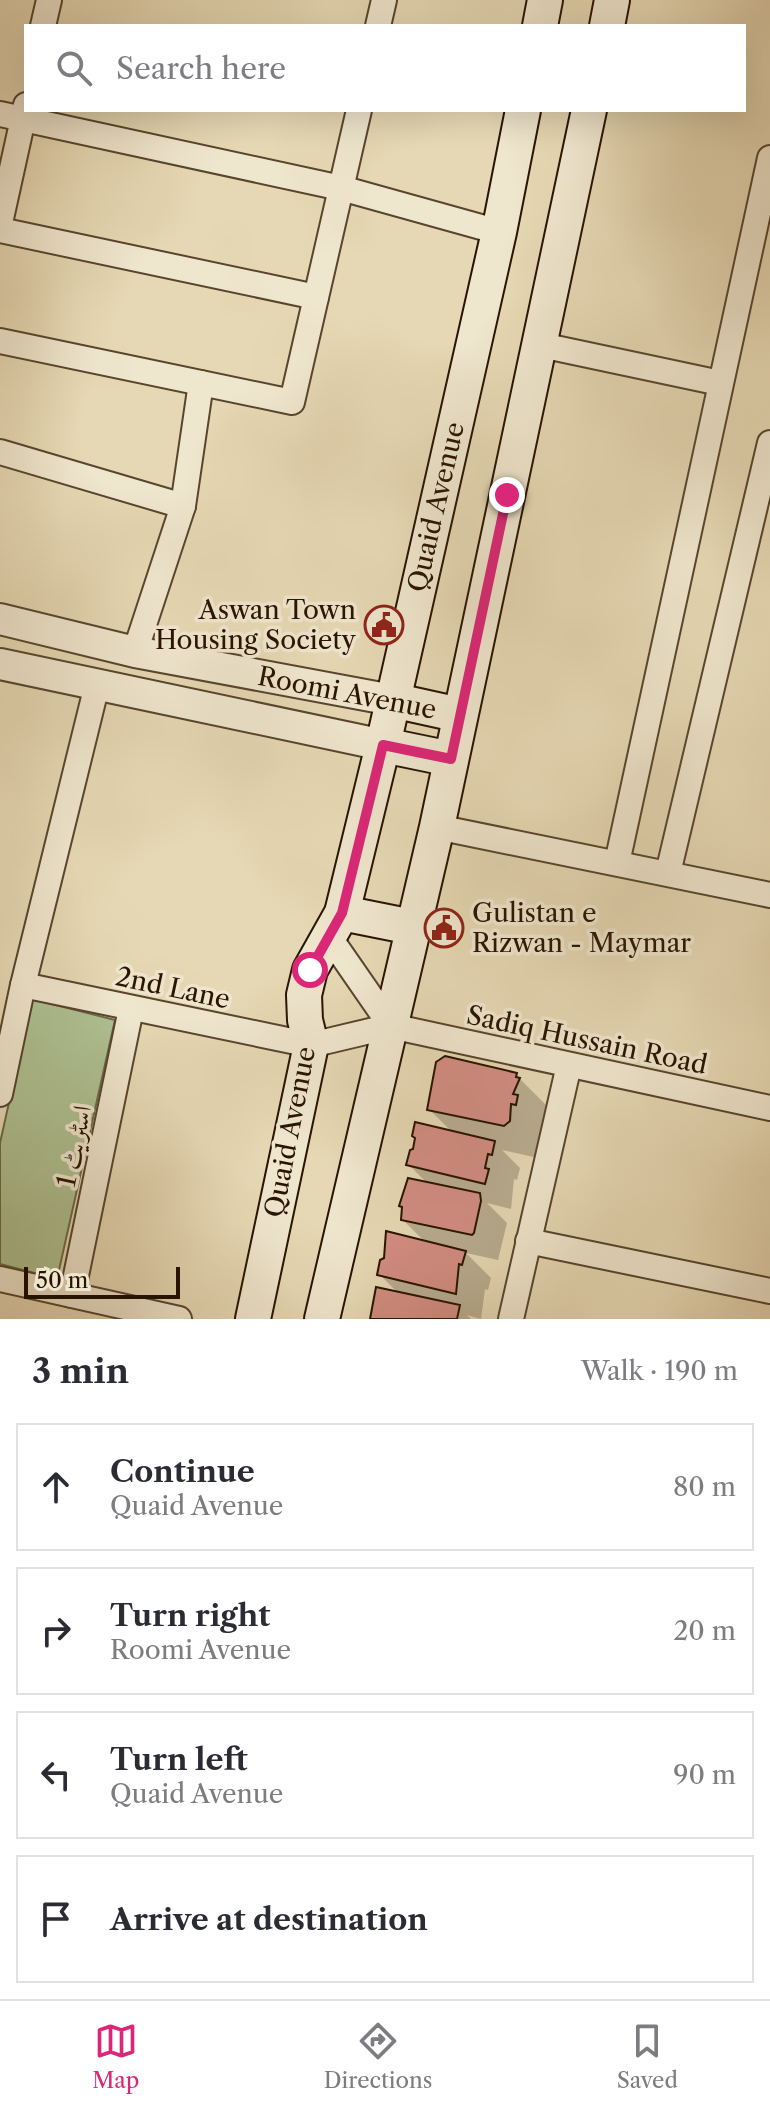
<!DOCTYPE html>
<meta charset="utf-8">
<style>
:root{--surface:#fff;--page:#f7f7f7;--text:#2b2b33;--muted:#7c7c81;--line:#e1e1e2;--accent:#db2777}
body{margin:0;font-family:"Libre Caslon Text",Amiri,serif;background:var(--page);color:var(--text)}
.scale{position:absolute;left:24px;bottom:20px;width:156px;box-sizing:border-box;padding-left:8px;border:4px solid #291400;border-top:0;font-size:22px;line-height:28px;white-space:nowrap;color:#291400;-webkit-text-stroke:6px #efe6ce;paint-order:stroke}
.stop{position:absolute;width:24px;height:24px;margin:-18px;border:6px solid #db2777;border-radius:50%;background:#fff}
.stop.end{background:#db2777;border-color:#fff;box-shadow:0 2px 8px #0008}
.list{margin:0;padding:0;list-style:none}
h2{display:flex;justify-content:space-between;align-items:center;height:104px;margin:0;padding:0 32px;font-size:34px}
h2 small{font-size:26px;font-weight:400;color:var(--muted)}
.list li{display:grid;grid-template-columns:52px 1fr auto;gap:24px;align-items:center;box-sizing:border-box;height:128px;margin:0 16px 16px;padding:0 16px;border:2px solid var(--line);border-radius:0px}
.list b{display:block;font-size:30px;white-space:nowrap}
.list p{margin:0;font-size:26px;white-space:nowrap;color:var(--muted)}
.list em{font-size:26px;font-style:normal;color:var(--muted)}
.icon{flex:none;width:44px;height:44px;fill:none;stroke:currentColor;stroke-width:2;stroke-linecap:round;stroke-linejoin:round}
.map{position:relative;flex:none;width:770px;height:1319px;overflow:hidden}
.search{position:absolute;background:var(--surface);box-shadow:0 8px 32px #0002;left:24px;right:24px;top:24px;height:88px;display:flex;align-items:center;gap:20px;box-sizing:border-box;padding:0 28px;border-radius:0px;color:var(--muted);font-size:30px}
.sheet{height:680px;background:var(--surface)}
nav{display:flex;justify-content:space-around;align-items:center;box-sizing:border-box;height:112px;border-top:2px solid var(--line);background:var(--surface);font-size:22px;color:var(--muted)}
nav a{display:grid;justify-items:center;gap:4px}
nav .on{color:var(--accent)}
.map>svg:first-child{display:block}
.green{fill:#aec092;stroke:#6c6a49;stroke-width:2}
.shadow{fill:#0003}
.building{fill:#d28d82;stroke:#291400;stroke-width:2}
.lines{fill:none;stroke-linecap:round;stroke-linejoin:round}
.minor-casing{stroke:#58452d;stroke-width:28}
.tertiary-casing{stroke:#58452d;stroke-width:34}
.secondary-casing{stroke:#291400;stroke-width:38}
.minor{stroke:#efe6ce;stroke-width:24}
.tertiary{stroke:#efe6ce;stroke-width:30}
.secondary{stroke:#efe6ce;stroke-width:34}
.route{stroke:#db2777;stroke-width:10}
.labels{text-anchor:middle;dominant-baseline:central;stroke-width:7;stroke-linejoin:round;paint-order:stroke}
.street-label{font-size:26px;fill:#291400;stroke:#efe6ce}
.poi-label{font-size:26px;fill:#291400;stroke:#efe6ce;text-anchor:end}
</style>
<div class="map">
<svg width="770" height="1319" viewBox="0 0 770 1319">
<rect width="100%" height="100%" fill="#e6d8b4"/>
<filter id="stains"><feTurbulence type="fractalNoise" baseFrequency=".0025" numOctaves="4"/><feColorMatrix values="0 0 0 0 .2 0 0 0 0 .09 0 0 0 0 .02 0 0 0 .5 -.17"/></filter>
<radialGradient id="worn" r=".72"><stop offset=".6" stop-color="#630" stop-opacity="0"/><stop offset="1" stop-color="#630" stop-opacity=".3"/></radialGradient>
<path class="green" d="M 32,999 L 115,1020 L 57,1279 L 0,1264 L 0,1143 Z"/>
<path class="shadow" d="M 516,1075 L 549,1108 L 538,1158 L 502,1150 L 520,1168 L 517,1180 L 514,1179 L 511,1209 L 487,1203 L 507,1223 L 498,1260 L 466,1253 L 491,1278 L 488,1290 L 485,1289 L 481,1319 L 467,1315 L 471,1319 L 372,1319 L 399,1294 L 379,1274 L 426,1243 L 403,1220 L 429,1185 L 408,1164 L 453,1133 L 429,1109 Z"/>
<g class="building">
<path d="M 445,1056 L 517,1073 L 516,1077 L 520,1078 L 513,1094 L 518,1095 L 516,1105 L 511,1104 L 510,1121 L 504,1126 L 427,1110 L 436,1062 Z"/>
<path d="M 415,1122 L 495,1141 L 492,1155 L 488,1154 L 485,1168 L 489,1169 L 485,1184 L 406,1165 L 410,1150 L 413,1149 L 415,1138 L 412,1136 Z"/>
<path d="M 408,1178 L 480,1193 L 481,1201 L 474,1233 L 472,1235 L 401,1220 L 402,1207 L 399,1206 Z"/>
<path d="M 386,1231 L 466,1251 L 462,1265 L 459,1264 L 456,1294 L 377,1275 L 380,1260 L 384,1258 Z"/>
<path d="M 376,1287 L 460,1305 L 457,1319 L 370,1319 Z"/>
</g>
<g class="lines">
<defs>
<g id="minor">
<path d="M 43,26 L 49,0"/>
<path d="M 378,26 L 384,0"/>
<path d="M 0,114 L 341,188 L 499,232"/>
<path d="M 0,223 L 26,105"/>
<path d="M 0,230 L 316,297"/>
<path d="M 0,341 L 292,402 L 359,110"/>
<path d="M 541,345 L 720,383"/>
<path d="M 0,452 L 183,506"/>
<path d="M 135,652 L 183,506 L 201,383"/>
<path d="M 437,827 L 770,895"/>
<path d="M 617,863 L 770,158"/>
<path d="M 668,873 L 770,443"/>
<path d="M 328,935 L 391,1026"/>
<path d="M 23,985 L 311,1045 L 391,1026 L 770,1108"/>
<path d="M 0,1094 L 23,985 L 97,685"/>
<path d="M 528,1241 L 770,1291"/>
<path d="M 0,1279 L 179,1319"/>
<path d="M 72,1295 L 131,1009"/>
<path d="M 511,1319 L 569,1065"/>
</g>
<g id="tertiary">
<path d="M 0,619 L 135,652 L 392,700"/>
<path d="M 0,664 L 383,745"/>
</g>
<g id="secondary">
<path d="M 540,26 L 545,0"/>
<path d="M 607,26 L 612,0"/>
<path d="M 392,700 L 460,715"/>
<path d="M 383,745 L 451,759"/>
<path d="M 342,913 L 412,927"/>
<path d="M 253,1319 L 311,1045 L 305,1020 L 304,995 L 310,970 L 342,913 L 383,745 L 499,232 L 523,110"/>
<path d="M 322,1319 L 437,827 L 589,110"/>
</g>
</defs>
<use href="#minor" class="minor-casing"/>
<use href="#tertiary" class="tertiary-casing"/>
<use href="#secondary" class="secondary-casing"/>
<use href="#minor" class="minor"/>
<use href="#tertiary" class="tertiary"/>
<use href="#secondary" class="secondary"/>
</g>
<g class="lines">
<path class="route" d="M 310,970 L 342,913 L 383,745 L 451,759 L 507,495"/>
</g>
<defs>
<symbol id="civic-ring" viewBox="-11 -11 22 22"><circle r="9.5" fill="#efe6ce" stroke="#8f2418" stroke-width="1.5"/><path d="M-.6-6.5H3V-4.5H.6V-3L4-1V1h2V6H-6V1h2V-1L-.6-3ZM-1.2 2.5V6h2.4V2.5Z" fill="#8f2418"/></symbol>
</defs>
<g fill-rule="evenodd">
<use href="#civic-ring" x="362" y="603" width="44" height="44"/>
<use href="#civic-ring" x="422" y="906" width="44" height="44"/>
</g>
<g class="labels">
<g class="street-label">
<text transform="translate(436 507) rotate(-77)">Quaid Avenue</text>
<text transform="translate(347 693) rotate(11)">Roomi Avenue</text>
<text transform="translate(173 988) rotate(12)">2nd Lane</text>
<text transform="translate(587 1040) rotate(12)">Sadiq Hussain Road</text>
<text transform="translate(290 1132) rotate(-79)">Quaid Avenue</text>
<text transform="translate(74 1146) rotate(-78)">اسٹریٹ 1</text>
</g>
<g class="poi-label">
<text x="356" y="610">Aswan Town<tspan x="356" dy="30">Housing Society</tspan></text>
<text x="472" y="913" text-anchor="start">Gulistan e<tspan x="472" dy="30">Rizwan - Maymar</tspan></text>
</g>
</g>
<rect width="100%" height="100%" filter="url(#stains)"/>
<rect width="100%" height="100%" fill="url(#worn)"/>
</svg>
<div class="scale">50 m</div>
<div class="stop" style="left:310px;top:970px"></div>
<div class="stop end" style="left:507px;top:495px"></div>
<div class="search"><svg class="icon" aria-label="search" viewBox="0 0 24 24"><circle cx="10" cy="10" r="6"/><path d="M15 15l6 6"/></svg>Search here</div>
</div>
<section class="sheet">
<h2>3 min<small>Walk · 190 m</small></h2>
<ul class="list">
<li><svg class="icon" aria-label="ahead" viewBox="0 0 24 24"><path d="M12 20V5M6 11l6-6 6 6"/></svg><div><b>Continue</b><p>Quaid Avenue</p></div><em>80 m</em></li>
<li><svg class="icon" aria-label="right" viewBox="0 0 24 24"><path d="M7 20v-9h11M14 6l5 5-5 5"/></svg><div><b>Turn right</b><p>Roomi Avenue</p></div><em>20 m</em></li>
<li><svg class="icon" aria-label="left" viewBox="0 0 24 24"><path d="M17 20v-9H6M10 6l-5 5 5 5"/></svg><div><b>Turn left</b><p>Quaid Avenue</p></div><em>90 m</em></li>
<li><svg class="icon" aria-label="arrive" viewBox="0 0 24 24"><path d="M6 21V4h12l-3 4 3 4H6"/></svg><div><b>Arrive at destination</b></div></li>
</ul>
</section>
<nav>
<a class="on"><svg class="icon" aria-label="map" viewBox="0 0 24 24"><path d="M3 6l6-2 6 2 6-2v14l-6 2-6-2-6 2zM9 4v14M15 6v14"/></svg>Map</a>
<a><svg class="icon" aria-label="directions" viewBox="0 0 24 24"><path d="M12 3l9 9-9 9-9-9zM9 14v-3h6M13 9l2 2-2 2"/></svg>Directions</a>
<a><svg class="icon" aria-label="saved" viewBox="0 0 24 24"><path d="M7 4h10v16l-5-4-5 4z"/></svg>Saved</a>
</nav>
